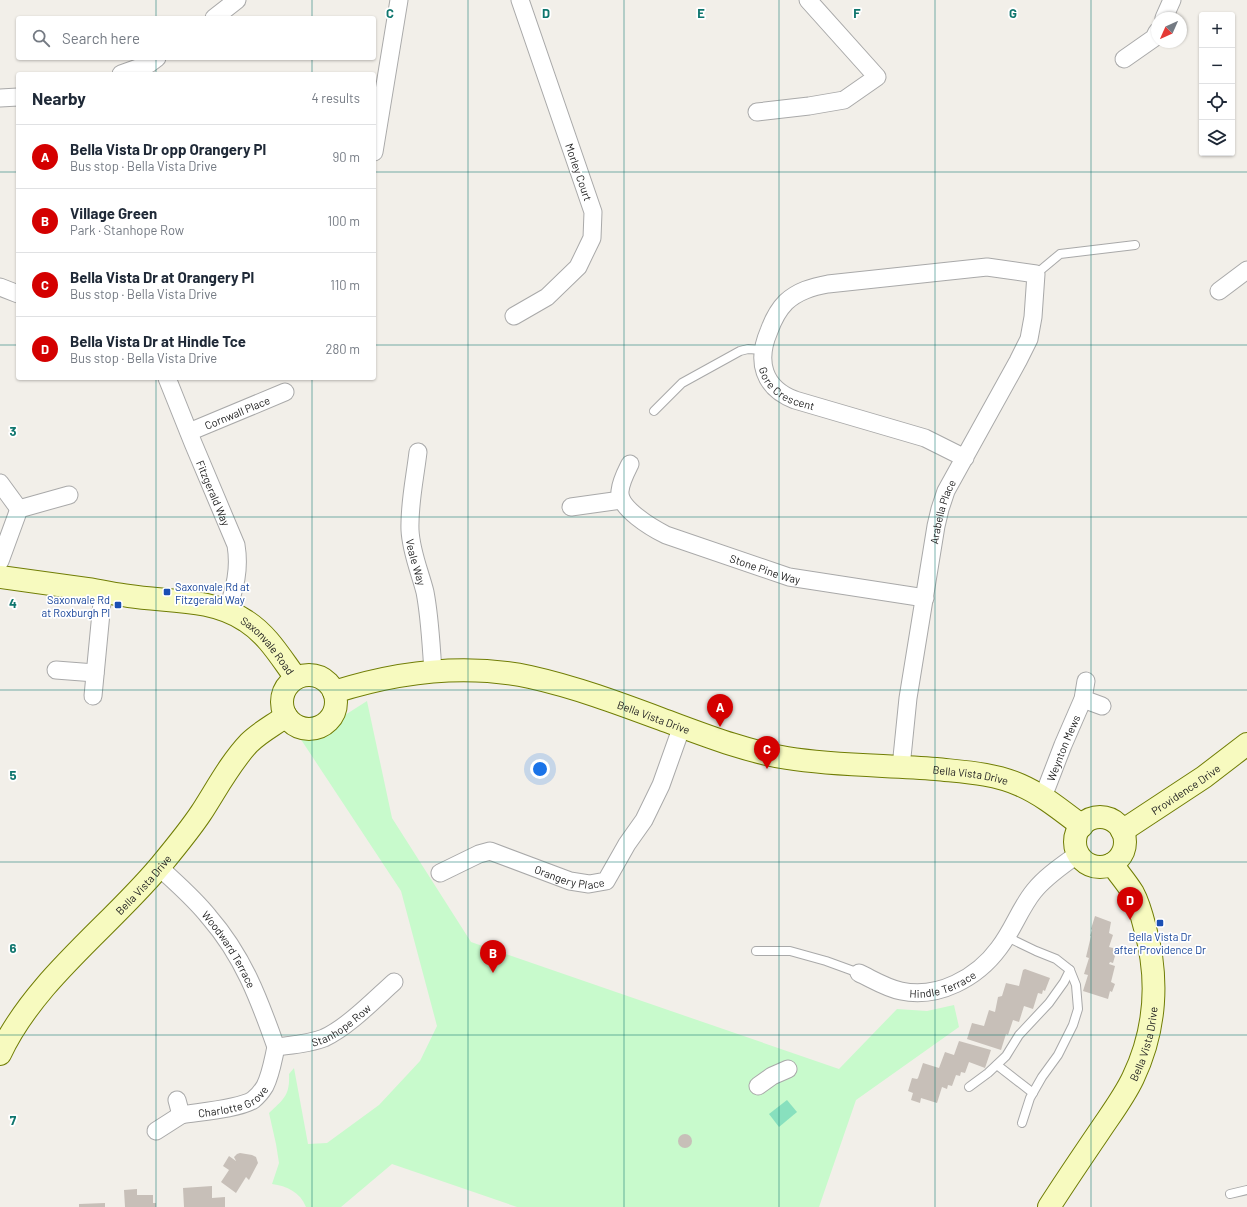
<!DOCTYPE html>
<meta charset="utf-8">
<style>
:root{--surface:#fff;--page:#f2f2f3;--text:#1f2937;--muted:#747a83;--line:#e0e1e3;--accent:#d40000}
body{margin:0;font-family:Barlow,sans-serif;background:var(--page);color:var(--text)}
.controls{position:absolute;right:12px;top:12px;display:grid;overflow:hidden;border-radius:4px;box-shadow:0 1px 3px #0004}
.controls button{width:36px;height:36px;display:grid;place-items:center;padding:0;border:0;border-bottom:1px solid var(--line);background:var(--surface);color:var(--text);font:20px sans-serif}
.compass{position:absolute;left:1151px;top:12px;width:36px;height:36px;border-radius:50%;background:var(--surface);box-shadow:0 1px 3px #0004;rotate:225deg}
.you{position:absolute;left:540px;top:769px;width:14px;height:14px;margin:-10px;border:3px solid #fff;border-radius:50%;background:#1a73e8;box-shadow:0 0 0 6px #1a73e833}
.badge{display:grid;place-items:center;width:26px;height:26px;border-radius:50%;background:var(--accent);color:#fff;font-size:13px;font-weight:700}
.pin{position:absolute;translate:-50% -33px;filter:drop-shadow(0 1px 2px #0008)}
.pin::after{content:'';position:absolute;top:21px;width:14px;height:12px;background:inherit;clip-path:polygon(0 0,100% 0,50% 100%)}
.list{margin:0;padding:0;list-style:none}
h2{display:flex;justify-content:space-between;align-items:center;height:52px;margin:0;padding:0 16px;font-size:17px}
h2 small{font-size:13px;font-weight:400;color:var(--muted)}
.list li{display:grid;grid-template-columns:26px 1fr auto;gap:12px;align-items:center;box-sizing:border-box;height:64px;padding:0 16px;border-top:1px solid var(--line)}
.list b{display:block;font-size:15px;white-space:nowrap}
.list p{margin:0;font-size:13px;white-space:nowrap;color:var(--muted)}
.list em{font-size:13px;font-style:normal;color:var(--muted)}
.icon{flex:none;width:22px;height:22px;fill:none;stroke:currentColor;stroke-width:2;stroke-linecap:round;stroke-linejoin:round}
.map{position:relative;flex:none;width:1247px;height:1207px;overflow:hidden}
.search{position:absolute;background:var(--surface);box-shadow:0 1px 3px #0004;left:16px;top:16px;width:360px;height:44px;display:flex;align-items:center;gap:10px;box-sizing:border-box;padding:0 14px;border-radius:4px;color:var(--muted);font-size:15px}
.panel{position:absolute;background:var(--surface);box-shadow:0 1px 3px #0004;left:16px;top:72px;width:360px;height:308px;border-radius:4px}
.map>svg:first-child{display:block}
.park{fill:#c8facc}
.pitch{fill:#88e0be}
.building{fill:#c7bfb8}
.lines{fill:none;stroke-linecap:round;stroke-linejoin:round}
.lane-casing{stroke:#a9a9a9;stroke-width:10}
.street-casing{stroke:#a9a9a9;stroke-width:19}
.secondary-casing{stroke:#707d05;stroke-width:24}
.lane{stroke:#fff;stroke-width:8}
.street{stroke:#fff;stroke-width:17}
.secondary{stroke:#f7fabf;stroke-width:22}
.grid{fill:none;stroke:#0f766e;stroke-width:1;stroke-opacity:0.55}
.transit-dot{fill:#1a4fb4;stroke:#fff;stroke-width:1.5}
.labels{text-anchor:middle;dominant-baseline:central;stroke-width:3.5;stroke-linejoin:round;paint-order:stroke}
.street-label{font-size:11px;fill:#222;stroke:#fff}
.transit-label{font-size:11px;fill:#164399;stroke:#fff;text-anchor:start}
.grid-label{font-size:13px;text-anchor:middle;font-weight:bold;fill:#0f766e;stroke:#fff;stroke-width:3.5;stroke-linejoin:round;paint-order:stroke}
</style>
<div class="map">
<svg width="1247" height="1207" viewBox="0 0 1247 1207">
<rect width="100%" height="100%" fill="#f2efe9"/>
<path class="park" d="M 367,701 L 392,818 L 471,942 L 839,1069 L 897,1009 L 927,1011 L 954,1005 L 959,1027 L 856,1100 L 819,1207 L 517,1207 L 392,1164 L 341,1207 L 306,1207 C 300,1192 287,1186 272,1184 L 279,1163 L 276,1144 L 269,1113 C 284,1099 290,1095 289,1074 L 294,1068 L 308,1144 L 327,1143 L 379,1105 L 420,1061 L 437,1026 L 401,891 L 300,738 L 317,739 L 333,732 L 345,715 Z"/>
<path class="pitch" d="M 787,1100 L 797,1112 L 779,1127 L 769,1114 Z"/>
<g class="building">
<path d="M 1095,916 L 1111,922 L 1109,933 L 1113,935 L 1109,947 L 1117,949 L 1113,963 L 1110,962 L 1109,964 L 1115,966 L 1111,982 L 1115,984 L 1112,992 L 1110,991 L 1108,999 L 1083,991 L 1088,975 L 1084,974 L 1089,958 L 1086,957 L 1091,936 L 1090,936 L 1092,930 L 1091,929 Z"/>
<path d="M 1025,969 L 1050,978 L 1045,991 L 1043,990 L 1042,994 L 1038,993 L 1033,1009 L 1024,1006 L 1019,1022 L 1013,1020 L 1008,1035 L 1006,1034 L 1001,1050 L 967,1039 L 972,1023 L 984,1026 L 989,1010 L 995,1012 L 998,997 L 1002,996 L 1006,983 L 1019,986 L 1023,970 Z"/>
<path d="M 959,1041 L 991,1050 L 985,1068 L 969,1062 L 965,1073 L 961,1072 L 960,1076 L 956,1075 L 952,1086 L 948,1085 L 947,1089 L 942,1087 L 937,1103 L 921,1098 L 920,1103 L 911,1100 L 913,1093 L 908,1091 L 912,1078 L 917,1079 L 918,1078 L 923,1063 L 939,1068 L 945,1052 L 954,1055 Z"/>
<circle cx="685" cy="1141" r="7"/>
<path d="M 240,1153 L 252,1155 L 256,1157 L 258,1163 L 249,1180 L 246,1177 L 236,1193 L 221,1182 L 229,1170 L 223,1166 L 229,1156 L 236,1161 L 234,1157 L 237,1154 Z"/>
<path d="M 212,1186 L 212,1198 L 225,1197 L 225,1207 L 184,1207 L 183,1188 Z"/>
<path d="M 137,1189 L 137,1195 L 153,1195 L 153,1203 L 156,1203 L 156,1207 L 125,1207 L 124,1190 Z"/>
<path d="M 105,1203 L 105,1207 L 79,1207 L 79,1204 Z"/>
</g>
<g class="lines">
<defs>
<g id="lane">
<path d="M 1036,274 L 1060,254 L 1135,245"/>
<path d="M 654,411 L 682,383 L 740,351 L 748,349 L 763,350"/>
<path d="M 1007,937 L 1036,951 L 1056,959 L 1070,970 L 1076,985 L 1078,1009 L 1073,1025 L 1058,1055 L 1042,1077 L 1030,1098 L 1022,1123"/>
<path d="M 756,951 L 790,951 L 826,961 L 859,973"/>
<path d="M 997,1065 L 1033,1093"/>
<path d="M 969,1087 L 988,1073 L 1006,1056 L 1019,1035 L 1049,1003 L 1064,982 L 1070,970"/>
<path d="M 1230,1194 L 1247,1190"/>
</g>
<g id="street">
<path d="M 214,18 L 237,0"/>
<path d="M 1164,18 L 1172,0"/>
<path d="M 1124,59 L 1154,38 L 1157,32"/>
<path d="M 121,74 L 149,64 L 157,58"/>
<path d="M 0,98 L 18,97"/>
<path d="M 757,112 L 809,106 L 844,100 L 877,77 L 808,0"/>
<path d="M 374,152 L 399,0"/>
<path d="M 0,287 L 18,294"/>
<path d="M 1219,291 L 1247,270"/>
<path d="M 514,316 L 547,297 L 578,267 L 592,238 L 593,212 L 520,0"/>
<path id="s1" d="M 167,378 L 193,443 L 236,545 C 240,569 235,588 227,611"/>
<path id="s2" d="M 189,432 L 285,392"/>
<path id="s3" d="M 418,452 C 415,478 409,504 410,530 C 411,552 420,572 425,592 C 430,618 431,645 433,671"/>
<path id="s4" d="M 630,464 C 626,472 621,481 620,491 C 618,508 652,528 666,535 L 789,577 L 925,598"/>
<path d="M 0,483 L 19,509"/>
<path d="M 571,507 L 621,500"/>
<path d="M 0,561 L 19,509 L 69,495"/>
<path d="M 56,670 L 95,673"/>
<path d="M 93,696 L 103,592"/>
<path d="M 1083,699 L 1102,706"/>
<path id="s5" d="M 901,767 L 908,698 L 936,526 L 940,509 L 946,491 L 1018,361 L 1029,339 L 1033,317 L 1036,274 L 987,267 L 828,284 C 812,287 798,291 786,302 C 778,310 773,320 769,331 C 756,361 763,388 795,400 L 925,438 L 965,458"/>
<path id="s6" d="M 1043,797 L 1063,745 L 1083,699 L 1086,681"/>
<path id="s7" d="M 159,867 C 176,883 194,898 209,917 C 243,956 259,999 276,1047"/>
<path id="s8" d="M 440,873 L 479,854 L 490,851 L 570,881 L 589,884 L 606,881 L 627,844 L 644,820 L 661,785 L 682,726"/>
<path id="s9" d="M 859,973 C 872,979 886,988 901,991 C 938,999 977,978 999,948 C 1013,930 1020,908 1034,891 C 1046,876 1063,865 1078,854"/>
<path id="s10" d="M 276,1047 C 291,1045 309,1044 324,1038 C 348,1027 375,999 394,982"/>
<path d="M 758,1086 L 772,1076 L 788,1069"/>
<path id="s11" d="M 177,1100 L 181,1115 C 198,1112 239,1109 253,1100 C 258,1096 262,1091 265,1086 C 271,1074 273,1060 276,1047"/>
<path d="M 156,1131 L 181,1115"/>
</g>
<g id="secondary">
<path id="s12" d="M 0,577 C 29,581 58,585 87,589 C 101,591 115,594 129,596 C 168,602 212,598 246,621 C 268,635 281,658 296,678"/>
<circle cx="309" cy="702" r="27"/>
<path id="s13" d="M 334,692 C 397,672 464,663 530,677 C 575,687 618,703 661,719 C 702,734 744,751 787,758 C 836,766 887,765 936,769 C 964,772 993,773 1020,785 C 1043,795 1062,811 1082,826"/>
<circle cx="1100" cy="842" r="25"/>
<path id="s14" d="M 1122,831 L 1204,777 L 1247,744"/>
<path id="s15" d="M 0,1054 C 34,981 109,927 160,866 C 174,849 189,831 201,813 C 216,790 230,763 249,743 C 260,732 274,725 286,716"/>
<path id="s16" d="M 1049,1207 C 1065,1182 1082,1157 1099,1132 C 1111,1114 1124,1097 1133,1078 C 1156,1030 1159,978 1145,928 C 1142,916 1139,904 1133,893 C 1127,883 1119,874 1112,864"/>
</g>
</defs>
<use href="#lane" class="lane-casing"/>
<use href="#street" class="street-casing"/>
<use href="#secondary" class="secondary-casing"/>
<use href="#lane" class="lane"/>
<use href="#street" class="street"/>
<use href="#secondary" class="secondary"/>
</g>
<path class="grid" d="M 156,0 L 156,18M 312,0 L 312,18M 468,0 L 468,1207M 624,0 L 624,1207M 779,0 L 779,1207M 935,0 L 935,1207M 1091,0 L 1091,1207M 156,58 L 156,74M 312,58 L 312,74M 0,172 L 18,172M 374,172 L 1247,172M 0,345 L 18,345M 374,345 L 1247,345M 156,378 L 156,1207M 312,378 L 312,1207M 0,517 L 1247,517M 0,690 L 1247,690M 0,862 L 1247,862M 0,1035 L 1247,1035"/>
<g class="transit-dot">
<rect x="163" y="588" width="8" height="8" rx="2"/>
<rect x="114" y="601" width="8" height="8" rx="2"/>
<rect x="1156" y="919" width="8" height="8" rx="2"/>
</g>
<g class="labels">
<g class="street-label">
<text transform="translate(579 172) rotate(71)">Morley Court</text>
<text stroke="none"><textPath href="#s5" startOffset="879">Gore Crescent</textPath></text>
<text stroke="none"><textPath href="#s2" startOffset="52">Cornwall Place</textPath></text>
<text stroke="none"><textPath href="#s1" startOffset="124">Fitzgerald Way</textPath></text>
<text stroke="none"><textPath href="#s5" startOffset="259">Arabella Place</textPath></text>
<text stroke="none"><textPath href="#s3" startOffset="111">Veale Way</textPath></text>
<text stroke="none"><textPath href="#s4" startOffset="200">Stone Pine Way</textPath></text>
<text stroke="none"><textPath href="#s12" startOffset="284">Saxonvale Road</textPath></text>
<text stroke="none"><textPath href="#s13" startOffset="329">Bella Vista Drive</textPath></text>
<text stroke="none"><textPath href="#s6" startOffset="53">Weynton Mews</textPath></text>
<text stroke="none"><textPath href="#s13" startOffset="653">Bella Vista Drive</textPath></text>
<text stroke="none"><textPath href="#s14" startOffset="76">Providence Drive</textPath></text>
<text stroke="none"><textPath href="#s8" startOffset="139">Orangery Place</textPath></text>
<text stroke="none"><textPath href="#s15" startOffset="223">Bella Vista Drive</textPath></text>
<text stroke="none"><textPath href="#s7" startOffset="109">Woodward Terrace</textPath></text>
<text stroke="none"><textPath href="#s9" startOffset="89">Hindle Terrace</textPath></text>
<text stroke="none"><textPath href="#s10" startOffset="70">Stanhope Row</textPath></text>
<text stroke="none"><textPath href="#s16" startOffset="190">Bella Vista Drive</textPath></text>
<text stroke="none"><textPath href="#s11" startOffset="70">Charlotte Grove</textPath></text>
</g>
<g class="transit-label">
<text x="175" y="586">Saxonvale Rd at<tspan x="175" dy="13">Fitzgerald Way</tspan></text>
<text x="110" y="599" text-anchor="end">Saxonvale Rd<tspan x="110" dy="13">at Roxburgh Pl</tspan></text>
<text x="1160" y="936" text-anchor="middle">Bella Vista Dr<tspan x="1160" dy="13">after Providence Dr</tspan></text>
</g>
</g>
<g class="grid-label">
<text x="390" y="18">C</text>
<text x="546" y="18">D</text>
<text x="701" y="18">E</text>
<text x="857" y="18">F</text>
<text x="1013" y="18">G</text>
<text x="13" y="436">3</text>
<text x="13" y="608">4</text>
<text x="13" y="780">5</text>
<text x="13" y="953">6</text>
<text x="13" y="1125">7</text>
</g>
</svg>
<div class="controls">
<button>+</button>
<button>−</button>
<button><svg class="icon" aria-label="locate" viewBox="0 0 24 24"><circle cx="12" cy="12" r="6"/><path d="M12 2v4M12 18v4M2 12h4M18 12h4"/></svg></button>
<button><svg class="icon" aria-label="layers" viewBox="0 0 24 24"><path d="M12 4l9 5-9 5-9-5zM3 14l9 5 9-5"/></svg></button>
</div>
<svg class="compass" viewBox="-18 -18 36 36"><path d="M0-13l5 13h-10z" fill="#e53935"/><path d="M0 13l5-13h-10z" fill="#747a83"/></svg>
<div class="you"></div>
<div class="pin badge" style="left:720px;top:727px">A</div>
<div class="pin badge" style="left:493px;top:973px">B</div>
<div class="pin badge" style="left:767px;top:769px">C</div>
<div class="pin badge" style="left:1130px;top:920px">D</div>
<div class="search"><svg class="icon" aria-label="search" viewBox="0 0 24 24"><circle cx="10" cy="10" r="6"/><path d="M15 15l6 6"/></svg>Search here</div>
<section class="panel">
<h2>Nearby<small>4 results</small></h2>
<ul class="list">
<li><span class="badge">A</span><div><b>Bella Vista Dr opp Orangery Pl</b><p>Bus stop · Bella Vista Drive</p></div><em>90 m</em></li>
<li><span class="badge">B</span><div><b>Village Green</b><p>Park · Stanhope Row</p></div><em>100 m</em></li>
<li><span class="badge">C</span><div><b>Bella Vista Dr at Orangery Pl</b><p>Bus stop · Bella Vista Drive</p></div><em>110 m</em></li>
<li><span class="badge">D</span><div><b>Bella Vista Dr at Hindle Tce</b><p>Bus stop · Bella Vista Drive</p></div><em>280 m</em></li>
</ul>
</section>
</div>
